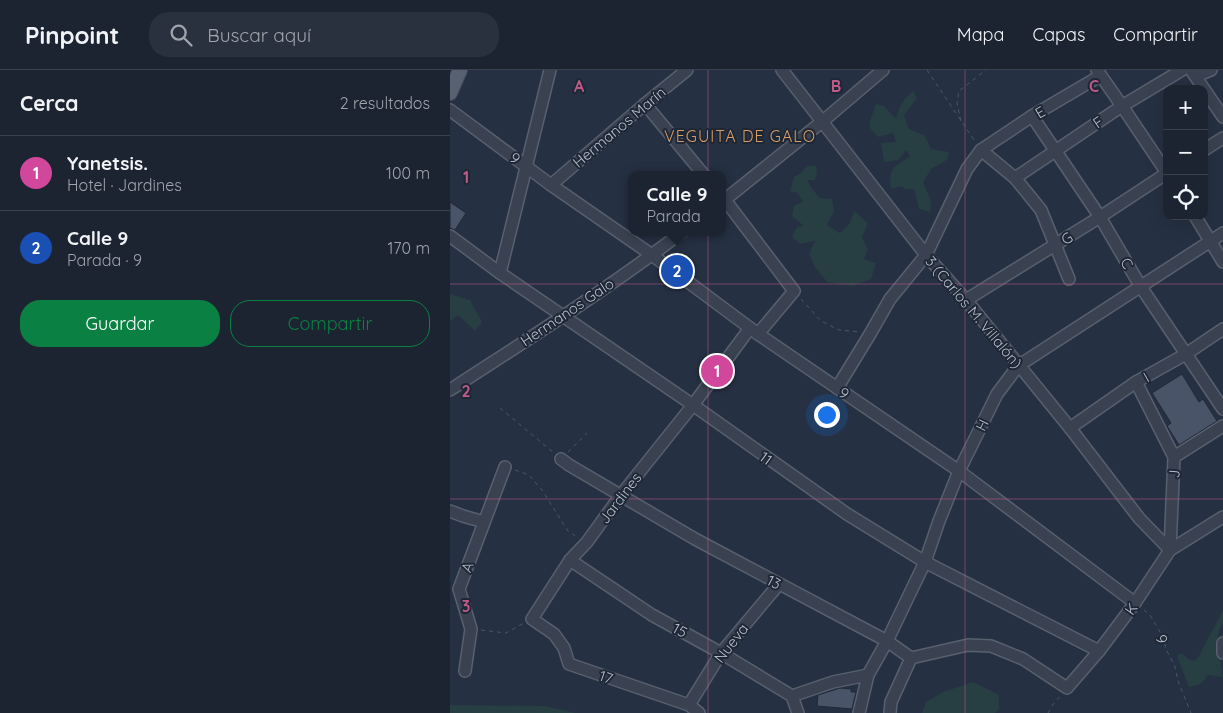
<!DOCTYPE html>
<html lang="es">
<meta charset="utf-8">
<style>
:root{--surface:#1c2432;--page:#29303e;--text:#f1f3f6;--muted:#a0a4ac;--line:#3a414d;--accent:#0b8043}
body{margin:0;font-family:Quicksand,sans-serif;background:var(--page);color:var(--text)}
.controls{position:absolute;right:15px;top:15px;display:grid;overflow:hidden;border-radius:10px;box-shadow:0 5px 20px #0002}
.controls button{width:45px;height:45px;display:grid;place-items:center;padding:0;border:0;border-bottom:1px solid var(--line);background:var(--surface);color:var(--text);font:25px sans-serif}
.you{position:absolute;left:376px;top:344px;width:18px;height:18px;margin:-12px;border:4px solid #fff;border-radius:50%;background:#1a73e8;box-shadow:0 0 0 8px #1a73e833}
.badge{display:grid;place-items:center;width:32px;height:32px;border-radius:50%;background:var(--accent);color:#fff;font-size:16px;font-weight:700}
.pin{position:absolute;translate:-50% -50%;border:2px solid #fff;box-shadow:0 1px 5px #0006}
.popup{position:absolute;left:178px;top:101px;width:98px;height:65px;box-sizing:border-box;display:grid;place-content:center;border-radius:10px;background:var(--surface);filter:drop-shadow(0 1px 4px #0005);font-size:16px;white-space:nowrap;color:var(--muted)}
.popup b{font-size:19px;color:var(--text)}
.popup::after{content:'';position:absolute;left:50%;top:100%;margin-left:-10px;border:10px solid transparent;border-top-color:var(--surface)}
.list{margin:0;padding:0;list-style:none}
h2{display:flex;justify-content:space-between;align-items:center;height:65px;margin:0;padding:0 20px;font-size:21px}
h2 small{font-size:16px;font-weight:400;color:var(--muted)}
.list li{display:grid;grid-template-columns:32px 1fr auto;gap:15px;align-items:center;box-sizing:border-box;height:75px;padding:0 20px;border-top:1px solid var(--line)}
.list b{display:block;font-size:19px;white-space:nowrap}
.list p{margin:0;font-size:16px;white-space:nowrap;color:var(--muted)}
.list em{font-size:16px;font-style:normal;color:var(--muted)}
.actions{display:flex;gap:10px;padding:15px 20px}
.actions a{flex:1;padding:11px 0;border:1px solid var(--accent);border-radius:20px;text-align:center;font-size:18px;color:var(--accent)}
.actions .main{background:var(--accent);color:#fff}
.icon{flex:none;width:28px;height:28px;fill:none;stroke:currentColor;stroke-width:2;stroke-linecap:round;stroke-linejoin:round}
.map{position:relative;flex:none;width:773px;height:643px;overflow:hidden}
header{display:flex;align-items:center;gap:30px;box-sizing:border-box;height:70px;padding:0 25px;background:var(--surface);border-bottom:1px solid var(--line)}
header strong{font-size:24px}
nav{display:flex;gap:28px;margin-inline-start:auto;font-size:18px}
.search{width:350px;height:45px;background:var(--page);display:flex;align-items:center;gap:12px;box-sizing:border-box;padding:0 18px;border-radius:20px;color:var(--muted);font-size:19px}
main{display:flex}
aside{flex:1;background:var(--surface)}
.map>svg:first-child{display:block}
.green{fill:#273e42}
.building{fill:#495468;stroke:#202938}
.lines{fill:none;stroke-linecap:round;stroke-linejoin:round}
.minor-casing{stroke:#58606e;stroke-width:14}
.major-casing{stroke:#434b5a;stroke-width:16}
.path{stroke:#465b5f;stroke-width:1;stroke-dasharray:4 4;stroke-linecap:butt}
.minor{stroke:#3a4251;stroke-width:11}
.major{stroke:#586171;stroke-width:14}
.grid{fill:none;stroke:#be5a88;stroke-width:1;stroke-opacity:0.55}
.labels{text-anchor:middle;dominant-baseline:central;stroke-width:4;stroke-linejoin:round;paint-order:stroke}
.street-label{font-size:15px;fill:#b7becb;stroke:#1e2736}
.neighbourhood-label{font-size:16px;letter-spacing:1px;fill:#d89c65;stroke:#1e2736}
.grid-label{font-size:16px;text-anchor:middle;font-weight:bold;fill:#be5a88;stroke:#1e2736;stroke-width:4;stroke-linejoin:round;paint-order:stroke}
</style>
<header>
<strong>Pinpoint</strong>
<div class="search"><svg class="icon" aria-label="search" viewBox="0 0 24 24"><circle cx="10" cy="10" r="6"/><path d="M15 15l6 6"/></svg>Buscar aquí</div>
<nav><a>Mapa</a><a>Capas</a><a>Compartir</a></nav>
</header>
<main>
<aside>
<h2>Cerca<small>2 resultados</small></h2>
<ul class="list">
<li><span class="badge" style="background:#d1479c">1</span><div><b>Yanetsis.</b><p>Hotel · Jardines</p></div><em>100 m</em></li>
<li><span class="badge" style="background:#1a4fb4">2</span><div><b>Calle 9</b><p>Parada · 9</p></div><em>170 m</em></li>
</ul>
<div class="actions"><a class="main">Guardar</a><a>Compartir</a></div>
</aside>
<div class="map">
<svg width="773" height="643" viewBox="0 0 773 643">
<rect width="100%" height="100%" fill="#253042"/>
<g class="green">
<path d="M 463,21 L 467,28 L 454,45 L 459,59 L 474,65 L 481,79 L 499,82 L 497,90 L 481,99 L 473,112 L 481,131 L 480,142 L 469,139 L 464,119 L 455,119 L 452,116 L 441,119 C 438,97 444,98 460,86 L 456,80 L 448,90 L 434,92 L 431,73 L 446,72 L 443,63 L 428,67 L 420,58 L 420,51 L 426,34 L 434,36 L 446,49 C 449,37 453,29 463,21 Z"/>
<path d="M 357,96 L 366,96 L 367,104 L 365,110 L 357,110 L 362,119 L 370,128 L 382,129 L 384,141 L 377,155 L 390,163 L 400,153 L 404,141 L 418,153 L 412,167 L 418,180 L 414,189 L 426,193 L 421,209 L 403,216 L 377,212 L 365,197 L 359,184 L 365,171 L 350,174 L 342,167 L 347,157 L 354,156 L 342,146 L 344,136 L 353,131 L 347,123 L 340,121 L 344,107 L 351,103 Z"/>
<path d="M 0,224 L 20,230 L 32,252 L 25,261 L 8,245 L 0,251 Z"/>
<path d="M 773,540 L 773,554 L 770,558 L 767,569 L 773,607 L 758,605 L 751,614 L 739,617 L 728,589 L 728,584 L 733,584 L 738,589 L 744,591 L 748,588 Z"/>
<path d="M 523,612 L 549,625 L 549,639 L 545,643 L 472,643 L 476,632 L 493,622 Z"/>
<path d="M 0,635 L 95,636 L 126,643 L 0,643 Z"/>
</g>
<g class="building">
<path d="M 0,132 L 16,143 L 5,160 L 0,158 Z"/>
<path d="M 732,304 L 749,332 L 753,329 L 767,351 L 729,375 L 717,356 L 721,353 L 702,323 Z"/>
<path d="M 390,618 L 401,619 L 401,622 L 406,622 L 402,639 L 367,636 L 368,625 Z"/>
</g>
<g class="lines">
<defs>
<g id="minor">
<path d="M 332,0 L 476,185 L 516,230 L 620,358 L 689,448 L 720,480"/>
<path d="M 647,0 L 672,36 L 717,103"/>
<path d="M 741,0 L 773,47"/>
<path d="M 746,6 L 761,0"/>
<path d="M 195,34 L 254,105"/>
<path d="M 0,40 L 101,115 L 202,185 L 308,264 L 509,401 L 685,533"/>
<path d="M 582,46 L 650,147 L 691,217 L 773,339"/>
<path d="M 531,80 L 565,108 L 591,140 L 619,209"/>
<path d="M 754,80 L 773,68"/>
<path d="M 565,108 L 672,36 L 732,0"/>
<path d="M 101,115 L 195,34 L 237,0"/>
<path d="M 272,126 L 344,221 L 308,264"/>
<path d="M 272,132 L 373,51 L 433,0"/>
<path d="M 745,146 L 773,192"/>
<path d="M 0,166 L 50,203 L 243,335 L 397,444 L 475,492 L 649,581"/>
<path d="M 50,203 L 100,0"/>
<path d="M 516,230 L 650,147 L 717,103"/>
<path d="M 686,312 L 724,387"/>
<path d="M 387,318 L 420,264 L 440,229 L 476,185 L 517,99 L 531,80 L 582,46 L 650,6"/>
<path d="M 0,320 C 78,269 158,219 232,162"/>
<path d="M 620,358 L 686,312 L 736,284 L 773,259"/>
<path d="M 111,389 L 119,395 L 245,469 L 437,571 L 461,588 L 518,575 L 541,576 L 573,589 L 617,618 L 649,581 L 685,533 L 720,480 L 773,447"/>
<path d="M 0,441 L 13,446 L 34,452"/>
<path d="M 720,480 L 724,387 L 773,356"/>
<path d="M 120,490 L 202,545 L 271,583 L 342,626"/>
<path d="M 773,573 L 773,583"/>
<path d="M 15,601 L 21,559 L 9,519 L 55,397"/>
<path d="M 239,635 L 271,583 L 329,514"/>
<path d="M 249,643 L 239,635 L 119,594 L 114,578 L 104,564 L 82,549 L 120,490 L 137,472 L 171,425 L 243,335 L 300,258"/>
<path d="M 348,643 L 342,626 L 383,612 L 418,605"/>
<path d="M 409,643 L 418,605 L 437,571 L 475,492 L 489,451 L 509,401 L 547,324 L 568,296 L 773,163"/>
<path d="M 440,643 L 441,632 L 461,588"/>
</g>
<path id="major" d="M 0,23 L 10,0"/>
</defs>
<use href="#minor" class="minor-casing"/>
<use href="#major" class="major-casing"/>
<g class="path">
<path d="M 477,0 L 526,73"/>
<path d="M 511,51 L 507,33 L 509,21 L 536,0"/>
<path d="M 351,229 L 371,251 L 389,260 L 410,262"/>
<path d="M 50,338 L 104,383"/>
<path d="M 118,382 L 137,363"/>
<path d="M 65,400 L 79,405 L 92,420 L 118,461 L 127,467"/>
<path d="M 694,540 L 700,545 L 713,567 L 716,579 L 725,597 L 728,611 L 741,643"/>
<path d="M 31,560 L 56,563 L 74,553"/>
<path d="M 598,643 L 602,636 L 610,626"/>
</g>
<use href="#minor" class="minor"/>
<use href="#major" class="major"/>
</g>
<path class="grid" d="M 258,0 L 258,643M 515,0 L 515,643M 0,214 L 773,214M 0,429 L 773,429"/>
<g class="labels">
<g class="street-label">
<text transform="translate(590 42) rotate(-31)">E</text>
<text transform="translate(648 52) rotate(-34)">F</text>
<text transform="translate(169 57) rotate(-40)">Hermanos Marín</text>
<text transform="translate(65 88) rotate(36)">9</text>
<text transform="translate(617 168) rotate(-31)">G</text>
<text transform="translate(677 193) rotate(59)">C</text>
<text transform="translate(117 242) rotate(-34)">Hermanos Galo</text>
<text transform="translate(524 242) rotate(50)">3 (Carlos M. Villalón)</text>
<text transform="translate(696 307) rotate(-30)">I</text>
<text transform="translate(394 323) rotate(34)">9</text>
<text transform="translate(532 355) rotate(-64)">H</text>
<text transform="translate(316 388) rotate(36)">11</text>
<text transform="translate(724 404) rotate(-87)">J</text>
<text transform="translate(170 428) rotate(-53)">Jardines</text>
<text transform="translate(17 497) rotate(-69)">A</text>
<text transform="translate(324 512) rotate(28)">13</text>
<text transform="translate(681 539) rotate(-54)">K</text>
<text transform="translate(230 560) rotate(29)">15</text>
<text transform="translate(712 569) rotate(68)">9</text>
<text transform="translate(281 573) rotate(-52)">Nueva</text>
<text transform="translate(156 607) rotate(19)">17</text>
</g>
<g class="neighbourhood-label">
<text x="290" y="66">VEGUITA DE GALO</text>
</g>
</g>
<g class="grid-label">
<text x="129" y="22">A</text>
<text x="386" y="22">B</text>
<text x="644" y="22">C</text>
<text x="16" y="113">1</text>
<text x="16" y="327">2</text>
<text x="16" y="542">3</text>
</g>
</svg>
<div class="controls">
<button>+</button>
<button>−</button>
<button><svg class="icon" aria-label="locate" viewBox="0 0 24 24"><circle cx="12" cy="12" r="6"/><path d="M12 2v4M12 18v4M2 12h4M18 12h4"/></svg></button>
</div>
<div class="you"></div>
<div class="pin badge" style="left:267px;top:301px;background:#d1479c">1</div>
<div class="pin badge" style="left:227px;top:201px;background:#1a4fb4">2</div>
<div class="popup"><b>Calle 9</b>Parada</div>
</div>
</main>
